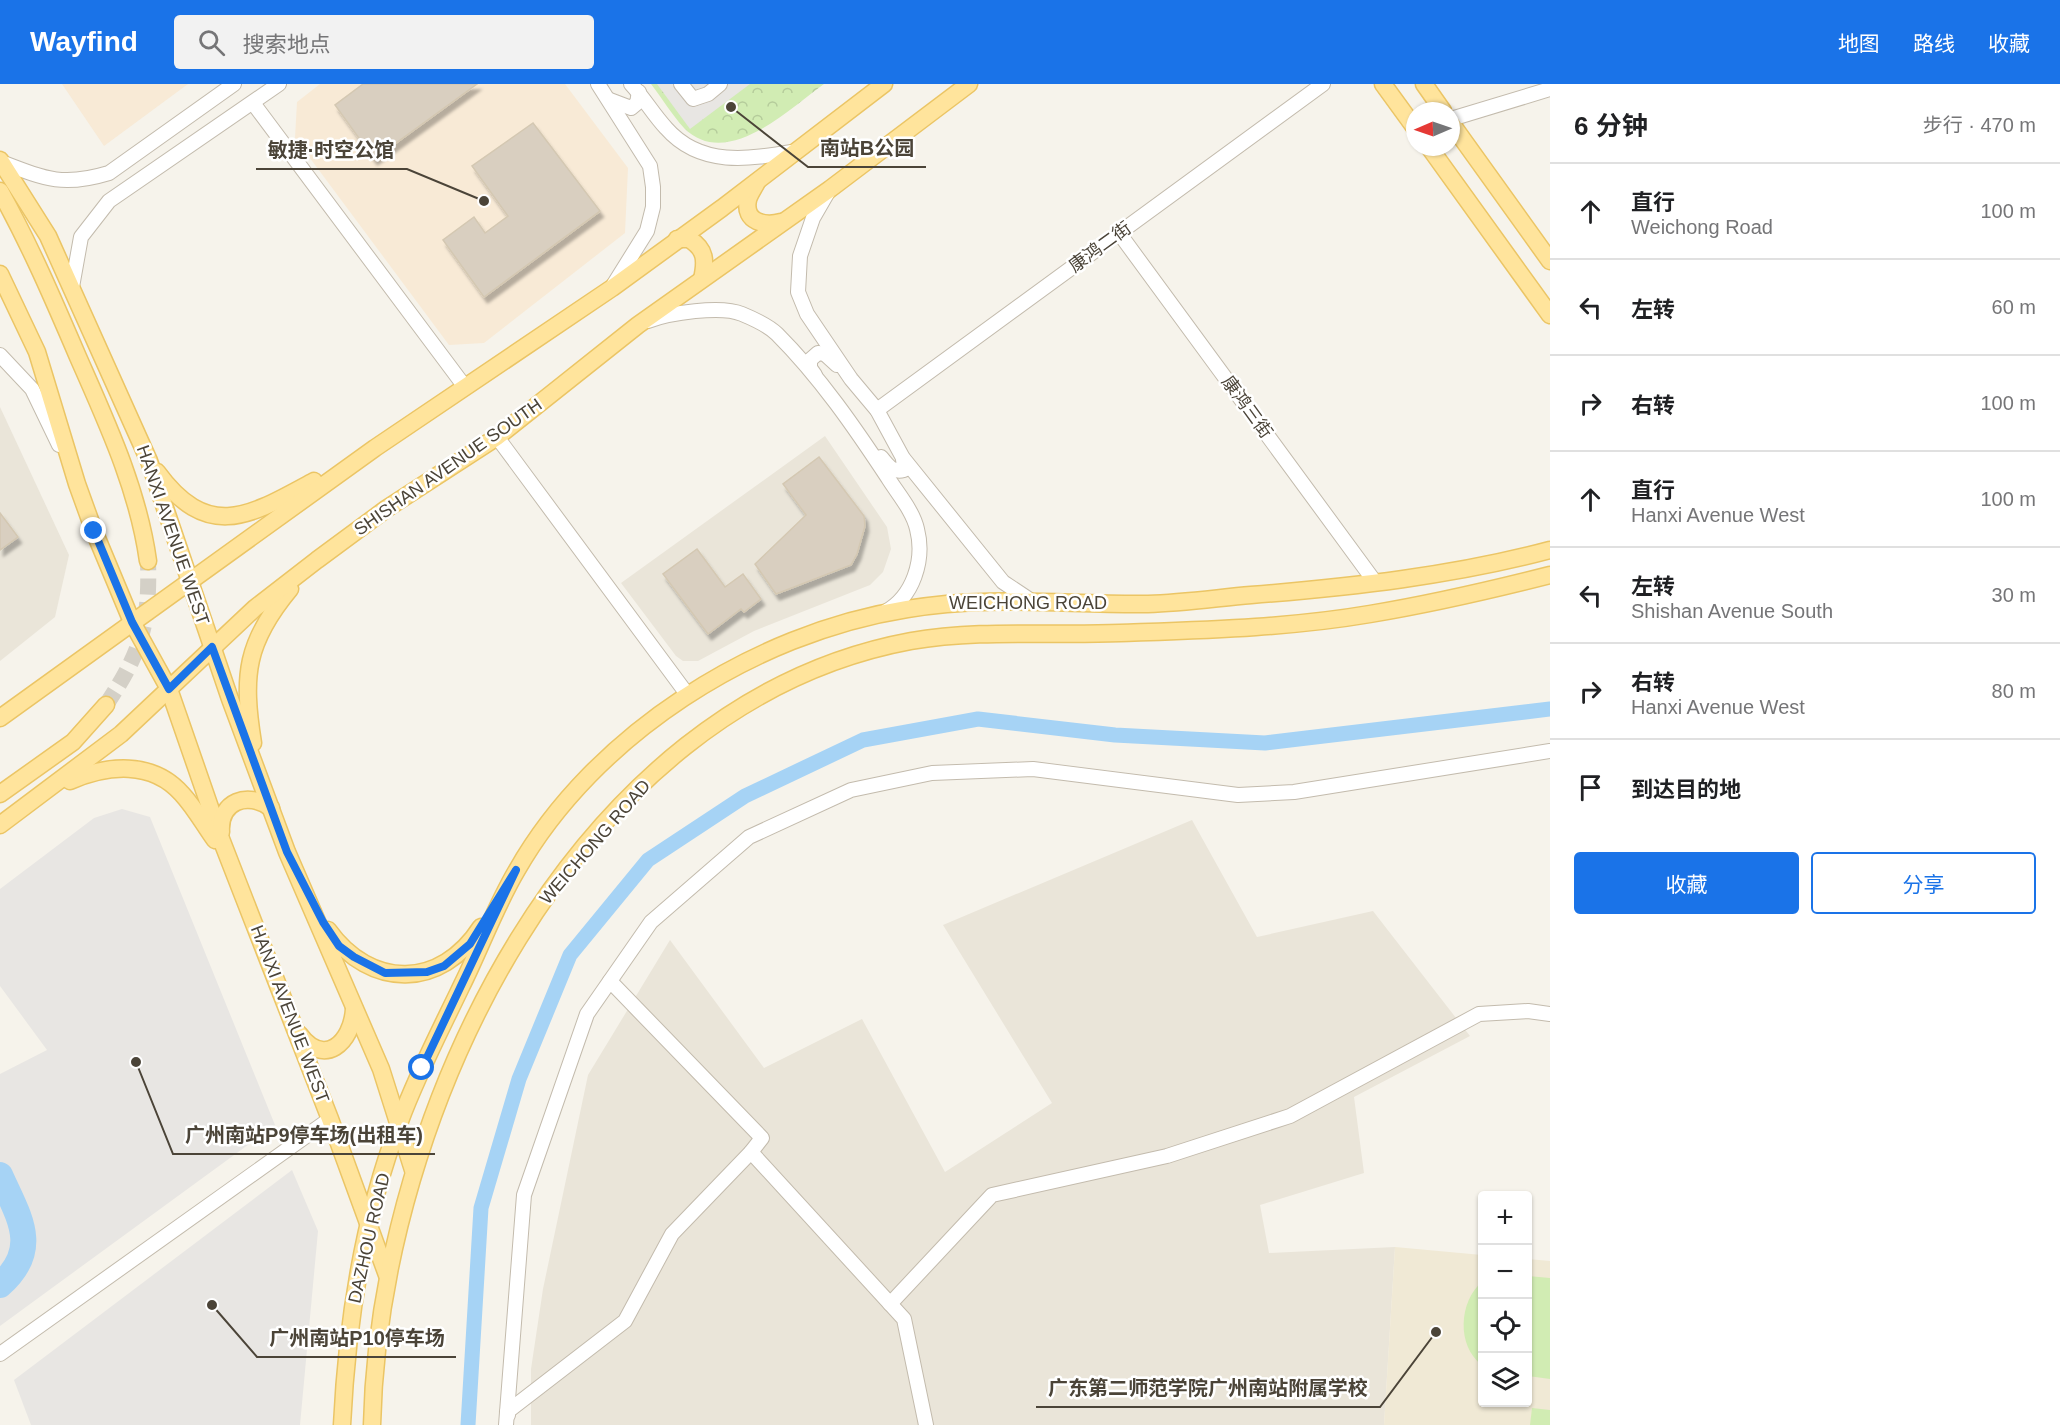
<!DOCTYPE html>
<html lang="zh">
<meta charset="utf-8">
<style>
:root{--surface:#fff;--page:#f2f2f2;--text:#202124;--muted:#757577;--line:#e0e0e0;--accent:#1a73e8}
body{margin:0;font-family:Arial,"Noto Sans SC",sans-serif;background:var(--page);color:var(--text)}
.controls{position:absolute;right:18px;bottom:18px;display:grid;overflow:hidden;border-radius:6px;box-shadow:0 2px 4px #0004}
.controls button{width:54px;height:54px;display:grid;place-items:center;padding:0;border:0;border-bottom:2px solid var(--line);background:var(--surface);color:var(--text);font:30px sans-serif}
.compass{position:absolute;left:1406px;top:18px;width:54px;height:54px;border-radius:50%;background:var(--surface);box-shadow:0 2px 4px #0004;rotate:268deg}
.stop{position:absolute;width:18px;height:18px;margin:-14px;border:4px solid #1a73e8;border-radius:50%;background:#fff}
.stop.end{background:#1a73e8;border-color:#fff;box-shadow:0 2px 6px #0008}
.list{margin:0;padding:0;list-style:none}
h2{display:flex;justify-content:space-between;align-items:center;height:78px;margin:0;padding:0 24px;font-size:26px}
h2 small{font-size:20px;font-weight:400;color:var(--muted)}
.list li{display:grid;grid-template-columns:39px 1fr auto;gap:18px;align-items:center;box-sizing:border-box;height:96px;padding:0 24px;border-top:2px solid var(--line)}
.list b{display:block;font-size:22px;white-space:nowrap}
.list p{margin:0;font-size:20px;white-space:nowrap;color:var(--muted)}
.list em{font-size:20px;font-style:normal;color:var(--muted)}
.actions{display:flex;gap:12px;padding:18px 24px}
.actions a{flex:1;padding:14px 0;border:2px solid var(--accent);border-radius:6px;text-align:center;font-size:21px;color:var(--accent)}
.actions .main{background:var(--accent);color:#fff}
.icon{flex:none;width:33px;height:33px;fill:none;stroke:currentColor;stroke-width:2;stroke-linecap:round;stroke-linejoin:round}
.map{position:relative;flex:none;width:1550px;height:1341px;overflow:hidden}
header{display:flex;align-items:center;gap:36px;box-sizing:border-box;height:84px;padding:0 30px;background:var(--accent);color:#fff}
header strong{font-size:28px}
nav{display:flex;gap:33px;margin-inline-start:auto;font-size:21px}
.search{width:420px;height:54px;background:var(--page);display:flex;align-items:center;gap:15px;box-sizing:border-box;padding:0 21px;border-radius:6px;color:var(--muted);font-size:22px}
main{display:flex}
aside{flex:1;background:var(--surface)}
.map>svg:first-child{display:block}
.residential{fill:#eae5d9}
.commercial{fill:#f8ead6}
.education{fill:#f0e9d5}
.grass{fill:#d1ecb3}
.forest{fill:url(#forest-crowns)}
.parking{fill:#e8e6e3}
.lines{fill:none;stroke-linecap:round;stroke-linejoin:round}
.canal{stroke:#a6d3f5;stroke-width:15}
.river{stroke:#a6d3f5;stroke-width:26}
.building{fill:#d9cfc0;stroke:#d4c8b2;stroke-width:1.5;filter:url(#shadow)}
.major-tunnel{stroke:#d4d0c7;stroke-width:16;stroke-dasharray:16 8;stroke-linecap:butt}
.minor-casing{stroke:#c3bbad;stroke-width:16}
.major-casing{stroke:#ebc565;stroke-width:19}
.minor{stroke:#fff;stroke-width:14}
.major{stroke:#ffe49c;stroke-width:16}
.route{stroke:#1a73e8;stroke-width:8}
.labels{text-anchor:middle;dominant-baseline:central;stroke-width:5;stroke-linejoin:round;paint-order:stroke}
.street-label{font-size:18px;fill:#4b4438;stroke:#fff}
.leader{fill:none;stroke:#4b4438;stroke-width:2}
.callout-dot{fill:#4b4438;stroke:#fff;stroke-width:2}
.callout-label{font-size:20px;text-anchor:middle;font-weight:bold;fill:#4b4438;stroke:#fff;stroke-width:5;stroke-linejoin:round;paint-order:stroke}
</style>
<header>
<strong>Wayfind</strong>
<div class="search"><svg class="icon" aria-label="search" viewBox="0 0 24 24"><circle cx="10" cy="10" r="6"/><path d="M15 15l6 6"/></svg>搜索地点</div>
<nav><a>地图</a><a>路线</a><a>收藏</a></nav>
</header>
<main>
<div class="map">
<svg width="1550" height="1341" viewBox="0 0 1550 1341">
<defs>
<pattern id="forest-crowns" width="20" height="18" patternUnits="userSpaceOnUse" patternTransform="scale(1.5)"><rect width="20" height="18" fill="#d1ecb3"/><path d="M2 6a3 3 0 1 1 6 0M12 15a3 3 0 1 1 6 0" fill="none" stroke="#b5cc9b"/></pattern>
<filter id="shadow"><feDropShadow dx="3.5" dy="6" stdDeviation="1.5" flood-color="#0004"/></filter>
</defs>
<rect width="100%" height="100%" fill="#f6f3eb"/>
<g class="residential">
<path d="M 0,323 L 69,471 L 55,533 L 0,577 Z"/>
<path d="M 825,352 L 887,443 L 891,465 L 883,488 L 870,501 L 754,547 L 698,577 L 683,577 L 676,572 L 621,499 Z"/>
<path d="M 1192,736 L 1257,853 L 1373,827 L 1470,952 L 1354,1013 L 1364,1089 L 1260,1121 L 1269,1169 L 1395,1163 L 1384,1341 L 531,1341 L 531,1285 L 543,1205 L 588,991 L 670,856 L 764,984 L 862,935 L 945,1088 L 1052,1019 L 943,841 Z"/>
</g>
<g class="commercial">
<path d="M 62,0 L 188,0 L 104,62 Z"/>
<path d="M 320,0 L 565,0 L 628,84 L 625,149 L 484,259 L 449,261 L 295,54 L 297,18 Z"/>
</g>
<path class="education" d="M 1395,1163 L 1482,1171 L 1482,1318 L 1528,1318 L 1528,1175 L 1550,1177 L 1550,1341 L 1384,1341 Z"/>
<g class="grass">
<path d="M 1528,1192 L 1550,1194 L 1550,1295 L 1528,1292 Z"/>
<path d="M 1482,1198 L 1482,1281 C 1456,1262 1459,1217 1482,1198 Z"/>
<path d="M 1532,1324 L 1550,1326 L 1550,1341 L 1530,1341 Z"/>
</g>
<path class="forest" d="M 651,0 L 824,0 C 789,25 727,87 684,44 C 672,31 662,14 651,0 Z"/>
<g class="parking">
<path d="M 657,0 L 750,0 L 690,45 Z"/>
<path d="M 122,725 L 150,733 L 275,1041 L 0,1242 L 0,990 L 47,966 L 0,902 L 0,805 L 94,734 Z"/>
<path d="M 292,1086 L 318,1147 L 300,1341 L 31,1341 L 14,1296 Z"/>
</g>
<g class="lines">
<path class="canal" d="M 468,1341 L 481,1124 L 519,995 L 570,871 L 648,776 L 745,712 L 863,656 L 978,635 L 1115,651 L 1265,659 L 1550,625"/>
<path class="river" d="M 0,1091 C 18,1132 42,1164 0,1201"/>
</g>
<g class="building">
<path d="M 363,0 L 477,0 L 374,75 L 335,21 Z"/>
<path d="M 533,39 L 600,127 L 484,213 L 443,156 L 474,133 L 485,149 L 508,132 L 472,82 Z"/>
<path d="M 819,373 L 864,432 L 865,442 L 857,470 L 851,481 L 776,510 L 755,480 L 806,431 L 783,400 Z"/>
<path d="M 0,429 L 18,453 L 0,466 Z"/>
<path d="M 697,465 L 725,503 L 743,490 L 761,515 L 744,528 L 741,525 L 708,550 L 663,490 Z"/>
</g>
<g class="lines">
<path class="major-tunnel" d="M 106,621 C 141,568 150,541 148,477"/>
<defs>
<g id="minor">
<path d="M 598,0 L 650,82 L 653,103 L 653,123 L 647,147 L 614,200"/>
<path d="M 631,0 C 644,14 653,30 666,44 C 701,84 750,75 797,67"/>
<path d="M 681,0 L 693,15 L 708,10 L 720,0"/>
<path d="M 610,16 L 631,24 L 637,19 L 639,8"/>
<path d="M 253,19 L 465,303"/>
<path d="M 1451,35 L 1550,5"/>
<path d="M 1,78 C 45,95 63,103 109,89 L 234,0"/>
<path d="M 828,108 L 813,134 L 800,172 L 798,208 L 807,230 L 851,295 L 877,326 L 903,374 L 1003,498 L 1030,516"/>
<path d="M 1119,149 L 1375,498"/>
<path d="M 72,203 L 81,153 L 109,117 L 279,0"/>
<path d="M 648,237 C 669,229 721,221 742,230 C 754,235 768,241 777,250 C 820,293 855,344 888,394 C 898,410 913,427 917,445 C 925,476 913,513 885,528"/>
<path d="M 0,271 L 32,305 L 59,361"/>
<path d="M 815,291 L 810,284 L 810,276 L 818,269 L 825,270 L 837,281"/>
<path d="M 877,326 L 1323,0"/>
<path d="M 497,353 L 687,610"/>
<path d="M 881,373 C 888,381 892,389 904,386 L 903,374"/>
<path d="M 610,897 L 762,1054 L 751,1068 L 904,1235 L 926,1341"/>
<path d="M 890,1220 L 992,1111 L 1167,1072 L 1290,1032 L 1479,930 L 1528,927 L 1550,930"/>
<path d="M 0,1270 L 330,1035"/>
<path d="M 508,1331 L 507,1328 L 625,1237 L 672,1150 L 751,1068"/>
<path d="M 506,1341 L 524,1111 L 587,930 L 651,838 L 749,753 L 851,706 L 932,689 L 1033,685 L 1238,711 L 1294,708 L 1550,667"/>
</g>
<g id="major">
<path d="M 1383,0 L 1415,44"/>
<path d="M 1424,0 L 1443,27"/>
<path d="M 1451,39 L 1550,177"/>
<path d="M 1429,63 L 1550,231"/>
<path d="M 0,76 L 48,152 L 149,377 L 230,615 L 287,768 L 381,985 L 413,1086"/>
<path d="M 757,98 C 754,104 749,111 748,116 C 743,139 766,142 781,138"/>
<path d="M 0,107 C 30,161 54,217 78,273 C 107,339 138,405 148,477"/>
<path d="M 677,155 L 689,155 C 706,165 706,177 702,195"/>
<path d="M 0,190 L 37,268 L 77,400 L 94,447 L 132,538 L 169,605 L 221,755 L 330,1035 L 387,1191"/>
<path d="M 157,388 C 209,459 251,431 314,397"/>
<path d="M 0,634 L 375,364 L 612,204 L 722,124 L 884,0"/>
<path d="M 253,659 C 242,591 246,558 290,505"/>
<path d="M 70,697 C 107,681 152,676 182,710 C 195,724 204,741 215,756"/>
<path d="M 0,710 L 73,658 L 106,621"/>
<path d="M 0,741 L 121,650 L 255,524 L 317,476 L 386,425 L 497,353 L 638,241 L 830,105 L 969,0"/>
<path d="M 221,748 C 219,717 248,707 271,724"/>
<path d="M 328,846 C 371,906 441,905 481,843"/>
<path d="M 299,950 C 324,984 352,959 354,925"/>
<path d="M 342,1341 C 347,1238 363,1133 400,1037 C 417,991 440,947 461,903 C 480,865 495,823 517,786 C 594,651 754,549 907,525 C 990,511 1065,521 1148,520 C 1182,519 1217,514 1251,511 C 1351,503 1453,492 1550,466"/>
<path d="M 372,1341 C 379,1029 575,619 911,557 C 981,545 1050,552 1120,549 C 1203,546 1288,544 1370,530 C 1430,520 1491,506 1550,491"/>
</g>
</defs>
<use href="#minor" class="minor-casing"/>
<use href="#major" class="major-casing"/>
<use href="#minor" class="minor"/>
<use href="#major" class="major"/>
</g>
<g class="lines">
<path class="route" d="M 94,447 L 132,538 L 169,605 L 212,563 L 287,768 L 323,838 L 339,862 L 354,873 L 385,889 L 427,888 L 444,882 L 470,860 L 516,786 L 422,984"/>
</g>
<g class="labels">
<g class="street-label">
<text transform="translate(1100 163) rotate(-36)">康鸿二街</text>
<text transform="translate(1247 323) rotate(54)">康鸿三街</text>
<text transform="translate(448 383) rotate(-35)">SHISHAN AVENUE SOUTH</text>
<text transform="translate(173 451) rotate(71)">HANXI AVENUE WEST</text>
<text x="1028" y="519">WEICHONG ROAD</text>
<text transform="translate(595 758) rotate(-49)">WEICHONG ROAD</text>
<text transform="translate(290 930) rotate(69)">HANXI AVENUE WEST</text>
<text transform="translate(369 1154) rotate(-77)">DAZHOU ROAD</text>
</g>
</g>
<path class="leader" d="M731 23L808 83H926M484 117L407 85H256M136 978L173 1070H435M212 1221L257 1273H456M1436 1248L1380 1323H1036"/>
<g class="callout-dot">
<circle cx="731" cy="23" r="6"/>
<circle cx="484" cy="117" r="6"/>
<circle cx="136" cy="978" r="6"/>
<circle cx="212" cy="1221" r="6"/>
<circle cx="1436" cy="1248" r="6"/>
</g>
<g class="callout-label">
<text x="867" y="71">南站B公园</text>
<text x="331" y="73">敏捷·时空公馆</text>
<text x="304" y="1058">广州南站P9停车场(出租车)</text>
<text x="357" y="1261">广州南站P10停车场</text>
<text x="1208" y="1311">广东第二师范学院广州南站附属学校</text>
</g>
</svg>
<div class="controls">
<button>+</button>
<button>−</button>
<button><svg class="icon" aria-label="locate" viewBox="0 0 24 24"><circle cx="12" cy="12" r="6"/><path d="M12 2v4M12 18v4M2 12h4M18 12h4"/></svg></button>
<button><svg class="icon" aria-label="layers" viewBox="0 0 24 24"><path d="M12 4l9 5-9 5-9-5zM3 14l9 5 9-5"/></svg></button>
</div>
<svg class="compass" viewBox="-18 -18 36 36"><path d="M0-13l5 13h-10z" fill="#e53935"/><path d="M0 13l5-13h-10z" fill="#757577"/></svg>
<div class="stop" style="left:422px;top:984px"></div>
<div class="stop end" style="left:94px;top:447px"></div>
</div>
<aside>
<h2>6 分钟<small>步行 · 470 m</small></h2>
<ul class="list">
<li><svg class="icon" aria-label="ahead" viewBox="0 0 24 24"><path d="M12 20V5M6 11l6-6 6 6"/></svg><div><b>直行</b><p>Weichong Road</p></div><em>100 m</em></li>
<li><svg class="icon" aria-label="left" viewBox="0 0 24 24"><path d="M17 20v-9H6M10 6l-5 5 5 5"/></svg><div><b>左转</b></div><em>60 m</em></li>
<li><svg class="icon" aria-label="right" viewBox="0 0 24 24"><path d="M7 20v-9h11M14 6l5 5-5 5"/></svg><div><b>右转</b></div><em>100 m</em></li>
<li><svg class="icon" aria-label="ahead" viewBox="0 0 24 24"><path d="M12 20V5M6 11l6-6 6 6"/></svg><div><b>直行</b><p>Hanxi Avenue West</p></div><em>100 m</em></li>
<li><svg class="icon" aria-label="left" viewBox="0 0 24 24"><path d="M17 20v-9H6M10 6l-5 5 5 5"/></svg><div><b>左转</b><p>Shishan Avenue South</p></div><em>30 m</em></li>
<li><svg class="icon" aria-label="right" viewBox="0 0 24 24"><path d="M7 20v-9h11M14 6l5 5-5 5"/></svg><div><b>右转</b><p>Hanxi Avenue West</p></div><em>80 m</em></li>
<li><svg class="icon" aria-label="arrive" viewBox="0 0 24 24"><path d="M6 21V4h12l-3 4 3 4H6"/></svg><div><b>到达目的地</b></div></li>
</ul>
<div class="actions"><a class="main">收藏</a><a>分享</a></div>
</aside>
</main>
